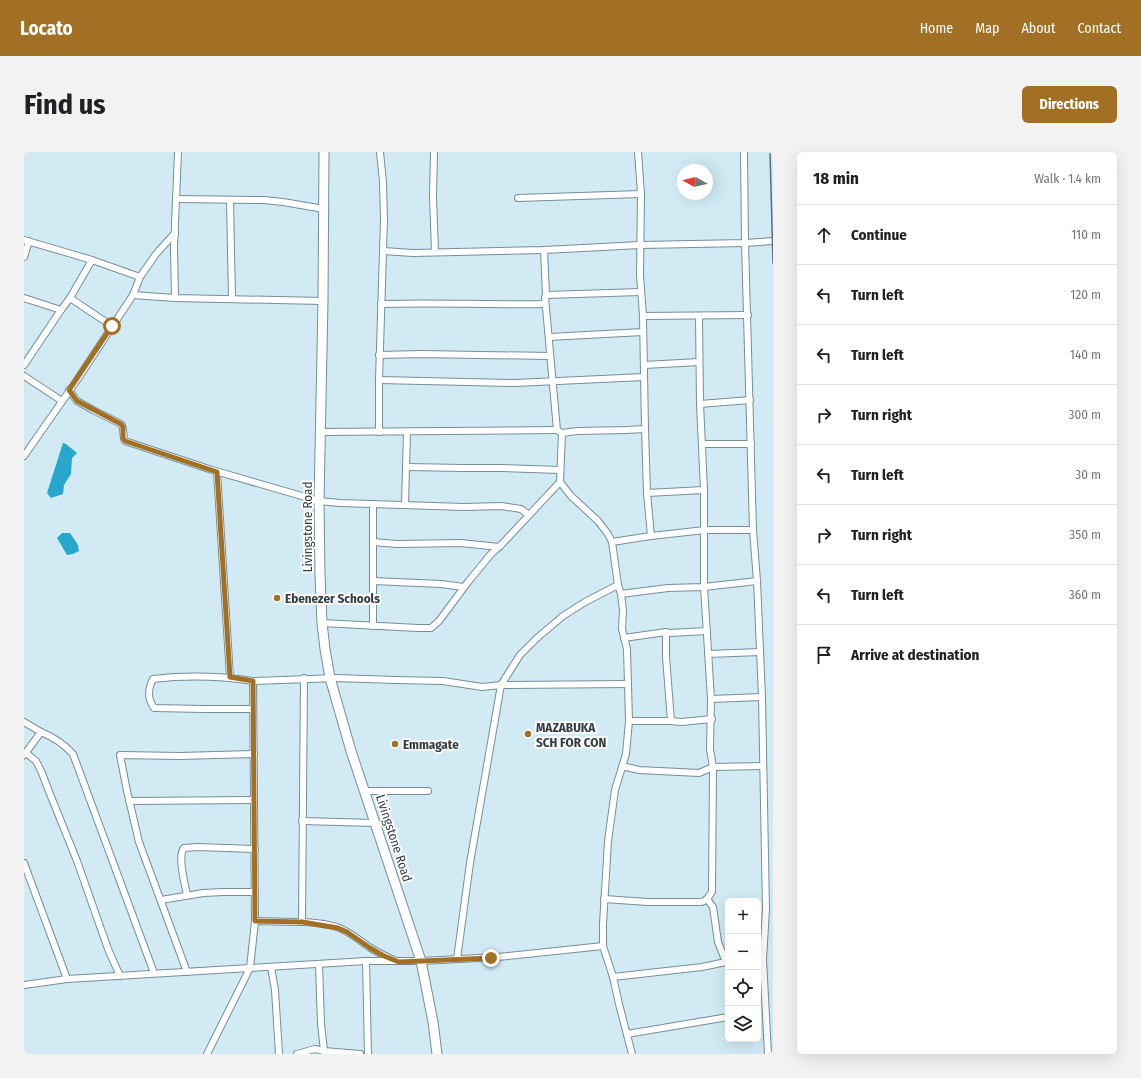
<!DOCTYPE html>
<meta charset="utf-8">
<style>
:root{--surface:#fff;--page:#f2f2f2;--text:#202124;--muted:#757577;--line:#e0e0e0;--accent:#a17025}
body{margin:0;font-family:"Fira Sans Condensed",sans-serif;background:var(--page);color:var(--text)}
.controls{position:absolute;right:12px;bottom:12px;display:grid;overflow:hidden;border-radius:6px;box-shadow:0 4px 16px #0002}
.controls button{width:36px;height:36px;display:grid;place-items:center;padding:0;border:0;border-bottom:1px solid var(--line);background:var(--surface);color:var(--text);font:20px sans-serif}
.compass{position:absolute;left:653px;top:12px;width:36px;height:36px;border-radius:50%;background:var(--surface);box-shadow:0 4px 16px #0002;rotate:278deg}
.stop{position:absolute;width:12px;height:12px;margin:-9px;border:3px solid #a17025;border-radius:50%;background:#fff}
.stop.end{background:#a17025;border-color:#fff;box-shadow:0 1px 4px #0008}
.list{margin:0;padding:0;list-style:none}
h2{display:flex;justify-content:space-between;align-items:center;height:52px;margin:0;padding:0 16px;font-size:17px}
h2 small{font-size:13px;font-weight:400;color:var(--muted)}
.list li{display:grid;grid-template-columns:26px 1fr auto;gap:12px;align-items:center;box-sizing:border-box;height:60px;padding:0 16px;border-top:1px solid var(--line)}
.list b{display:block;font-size:15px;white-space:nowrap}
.list em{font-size:13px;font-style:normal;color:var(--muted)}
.icon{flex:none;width:22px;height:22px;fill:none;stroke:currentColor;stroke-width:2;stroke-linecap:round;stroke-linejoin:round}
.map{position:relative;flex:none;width:749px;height:902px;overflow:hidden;border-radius:6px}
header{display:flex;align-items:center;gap:24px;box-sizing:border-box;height:56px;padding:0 20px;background:var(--accent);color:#fff}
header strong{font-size:19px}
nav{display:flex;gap:22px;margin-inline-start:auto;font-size:14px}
.intro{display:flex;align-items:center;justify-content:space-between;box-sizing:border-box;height:96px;padding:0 24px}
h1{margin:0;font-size:28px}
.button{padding:10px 18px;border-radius:6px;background:var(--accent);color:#fff;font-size:14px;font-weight:700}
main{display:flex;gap:24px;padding:0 24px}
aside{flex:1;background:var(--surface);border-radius:6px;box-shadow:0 4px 16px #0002}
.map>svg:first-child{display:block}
.water{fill:#27a7cc}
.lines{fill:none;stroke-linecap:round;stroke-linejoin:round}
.minor-casing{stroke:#778e97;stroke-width:8}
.highway-casing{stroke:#778e97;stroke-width:11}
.minor{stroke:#fff;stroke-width:6}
.highway{stroke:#fff;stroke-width:9}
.rail{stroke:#606e74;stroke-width:1.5}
.route{stroke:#a17025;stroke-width:5}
.poi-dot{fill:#a17025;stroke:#fff;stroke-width:1.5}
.labels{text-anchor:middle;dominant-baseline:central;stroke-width:4;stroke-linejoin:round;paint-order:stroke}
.street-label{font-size:13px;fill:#343e42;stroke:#fff}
.poi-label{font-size:13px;font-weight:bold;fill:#343e42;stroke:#fff;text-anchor:start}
</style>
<header>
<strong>Locato</strong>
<nav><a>Home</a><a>Map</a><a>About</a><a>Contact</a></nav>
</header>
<div class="intro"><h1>Find us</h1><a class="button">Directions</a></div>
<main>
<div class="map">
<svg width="749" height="902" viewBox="0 0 749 902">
<rect width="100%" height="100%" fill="#d1eaf3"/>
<g class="water">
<path d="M 39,291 L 42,292 L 53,301 L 48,306 L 47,322 L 40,333 L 39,342 L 27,346 L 23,341 Z"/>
<path d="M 38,381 L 46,381 L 54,393 L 55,399 L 49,402 L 43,403 L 33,386 Z"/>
</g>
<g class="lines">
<defs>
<g id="minor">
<path d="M 410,0 L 409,45 L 411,100"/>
<path d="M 614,0 L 617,42 L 616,123 L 619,164 L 621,277 L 623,341 L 627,384"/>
<path d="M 720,0 L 721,91 L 729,378 L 733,429 L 738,545 L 742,757 L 739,807 L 744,902"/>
<path d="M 494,46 L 617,42"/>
<path d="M 152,47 L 240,48 L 259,50 L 300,57"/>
<path d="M 206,48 L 208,147"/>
<path d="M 0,88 L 68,108 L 46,146 L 37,158 L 0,146"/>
<path d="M 520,98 L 522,143 L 521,145 L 533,278 L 536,280"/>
<path d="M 359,99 L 389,101 L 520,98 L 616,93 L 721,91 L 749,89"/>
<path d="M 0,105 L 5,89"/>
<path d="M 68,108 L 116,125 L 132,102 L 151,81"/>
<path d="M 109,143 L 116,125"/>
<path d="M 522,143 L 616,140"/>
<path d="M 46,146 L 88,174"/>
<path d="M 151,146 L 150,96 L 154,0"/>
<path d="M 357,152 C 411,150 466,153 521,152"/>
<path d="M 619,164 L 724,163"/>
<path d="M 525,185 L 619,180"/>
<path d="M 355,203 L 397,202 L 526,204"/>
<path d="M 0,213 L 37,158"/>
<path d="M 620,213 L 675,210"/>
<path d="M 0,224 L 38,249"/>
<path d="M 355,228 L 491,231 L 620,225"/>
<path d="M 45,238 L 53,249 L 69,258 L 97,272 C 101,277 98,284 101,289 L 188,318 L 295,349 L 316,351 L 440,355 L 477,354 L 497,357 L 505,363"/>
<path d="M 676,252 L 726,248"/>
<path d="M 297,280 L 533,278"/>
<path d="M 355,280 L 355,228 L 360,67 L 359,30 L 356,0"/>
<path d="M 678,292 L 727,292"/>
<path d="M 0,304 L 53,228 L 109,143 L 151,146 L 299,149"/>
<path d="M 382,315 L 439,316 L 478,316 L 536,318"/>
<path d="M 193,320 L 206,525"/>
<path d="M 623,341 L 680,338"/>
<path d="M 381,353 L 383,280"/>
<path d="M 349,390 L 373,392 L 437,391 L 475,395"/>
<path d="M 588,390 L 627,384 L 681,378 L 729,378"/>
<path d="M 349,429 L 417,432 L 440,435"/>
<path d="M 597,442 L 644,436 L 680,435 L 733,429"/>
<path d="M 298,471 L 394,476 L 407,476 L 415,469 L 444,430 L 467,402 L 478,392 L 536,330"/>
<path d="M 349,474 L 349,352"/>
<path d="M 642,480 L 642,505 L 647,569"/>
<path d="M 600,486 L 642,480 L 645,481 L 683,479"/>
<path d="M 684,502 L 736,500"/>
<path d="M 229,529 C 196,524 163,523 129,527 C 124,537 123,546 130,556 L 180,557 L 229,557"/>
<path d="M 687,547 L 738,545"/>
<path d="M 605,569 L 647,569 L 657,570 L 688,567"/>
<path d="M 0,570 L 17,580 L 0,603"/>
<path d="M 17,580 C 29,585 40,592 49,602 L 130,821"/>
<path d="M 2,601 L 12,609 L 18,621 L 24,637 L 53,709 L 84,797 L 96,824"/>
<path d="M 598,614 L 615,618 L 675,621 L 689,615 L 739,614"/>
<path d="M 340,639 L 404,639"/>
<path d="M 105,649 L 230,648"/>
<path d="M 278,669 L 351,671"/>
<path d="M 0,711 L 43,827"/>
<path d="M 163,743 C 161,732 153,704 160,696 L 173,695 L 231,697"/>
<path d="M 580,747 L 624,750 L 678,750 L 683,747 L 688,740 L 689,615 L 686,597 L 687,547 L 680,435 L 680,338 L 676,252 L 675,164"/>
<path d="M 683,747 L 689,755 L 694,790 L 702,810 L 704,810"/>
<path d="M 137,748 L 179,741 L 199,740 L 231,740"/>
<path d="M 231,769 C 257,770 289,768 313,775 C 325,779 335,788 345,795 C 353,800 363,805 372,809"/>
<path d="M 278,770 L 280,526"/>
<path d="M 579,794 L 474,805 L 397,809 L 342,809 L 226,816 L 231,769 L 229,529 L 313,526 L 371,528 L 419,529 L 458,535 L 477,533 L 604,532"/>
<path d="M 433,807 L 446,711 L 477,533 L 496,503 L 513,486 L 539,464 L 561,450 L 594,433"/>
<path d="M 342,809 L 344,902"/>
<path d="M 295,812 L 297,872 L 300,899"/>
<path d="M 247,815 L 251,838 L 255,902"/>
<path d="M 163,820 L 115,690 L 103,639 L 96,603 L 155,604 L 230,602"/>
<path d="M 589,825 L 678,815 L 702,810"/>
<path d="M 0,833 L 43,827 L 226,816 L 183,902"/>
<path d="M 603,882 L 704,865"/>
<path d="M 273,902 L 291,897 L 300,899 L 336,902"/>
<path d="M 608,902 L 595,852 L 589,825 L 579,794 L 579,772 L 584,689 L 591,638 L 602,602 L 605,569 L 603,497 L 598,477 L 599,458 L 597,442 L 594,433 L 588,390 L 584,382 L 574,369 L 547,344 L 536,330 L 538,281 L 553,279 L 602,278 L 621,277"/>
</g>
<path id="highway" d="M 300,0 L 299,149 L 295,349 L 296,422 L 298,471 L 301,497 L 306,526 L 327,599 L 397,809 L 409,870 L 413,902"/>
</defs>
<use href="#minor" class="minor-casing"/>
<use href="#highway" class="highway-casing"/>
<use href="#minor" class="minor"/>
<use href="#highway" class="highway"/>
<path class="rail" d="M 746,0 L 749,111"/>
</g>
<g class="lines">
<path class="route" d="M 88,174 L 45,238 L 53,249 L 97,272 L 99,275 L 99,286 L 101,289 L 193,320 L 206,525 L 229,529 L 231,769 L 278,770 L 314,776 L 323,780 L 346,796 L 360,804 L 375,810 L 467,806"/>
</g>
<g class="poi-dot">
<circle cx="253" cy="446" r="4"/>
<circle cx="504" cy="582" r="4"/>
<circle cx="371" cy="592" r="4"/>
</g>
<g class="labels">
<g class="street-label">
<text transform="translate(283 375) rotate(-90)">Livingstone Road</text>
<text transform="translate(370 686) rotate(72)">Livingstone Road</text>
</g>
<g class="poi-label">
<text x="261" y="446">Ebenezer Schools</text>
<text x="512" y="575">MAZABUKA<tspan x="512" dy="15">SCH FOR CON</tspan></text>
<text x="379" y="592">Emmagate</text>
</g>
</g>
</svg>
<div class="controls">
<button>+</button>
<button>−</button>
<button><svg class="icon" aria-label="locate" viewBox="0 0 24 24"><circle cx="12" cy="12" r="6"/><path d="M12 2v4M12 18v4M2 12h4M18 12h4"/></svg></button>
<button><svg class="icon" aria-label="layers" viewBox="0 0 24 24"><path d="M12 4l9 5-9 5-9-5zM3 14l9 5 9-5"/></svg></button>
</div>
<svg class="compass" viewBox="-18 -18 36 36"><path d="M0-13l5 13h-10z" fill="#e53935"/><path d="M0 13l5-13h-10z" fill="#757577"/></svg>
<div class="stop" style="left:88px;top:174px"></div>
<div class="stop end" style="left:467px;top:806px"></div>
</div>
<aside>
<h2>18 min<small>Walk · 1.4 km</small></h2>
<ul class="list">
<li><svg class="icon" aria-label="ahead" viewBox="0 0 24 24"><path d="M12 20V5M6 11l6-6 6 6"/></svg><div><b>Continue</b></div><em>110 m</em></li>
<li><svg class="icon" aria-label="left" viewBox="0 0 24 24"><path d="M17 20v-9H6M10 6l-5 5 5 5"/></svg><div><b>Turn left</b></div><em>120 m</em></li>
<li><svg class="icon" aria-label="left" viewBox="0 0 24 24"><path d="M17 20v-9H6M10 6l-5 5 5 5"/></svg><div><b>Turn left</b></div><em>140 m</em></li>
<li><svg class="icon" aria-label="right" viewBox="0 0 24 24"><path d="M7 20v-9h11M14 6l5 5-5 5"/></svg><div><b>Turn right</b></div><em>300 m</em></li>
<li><svg class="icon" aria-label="left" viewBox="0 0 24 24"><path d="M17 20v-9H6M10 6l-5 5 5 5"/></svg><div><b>Turn left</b></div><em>30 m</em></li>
<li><svg class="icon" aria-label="right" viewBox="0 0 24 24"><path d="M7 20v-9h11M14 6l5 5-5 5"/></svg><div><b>Turn right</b></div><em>350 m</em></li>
<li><svg class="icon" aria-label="left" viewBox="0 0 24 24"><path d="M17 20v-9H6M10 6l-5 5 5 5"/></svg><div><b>Turn left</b></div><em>360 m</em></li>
<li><svg class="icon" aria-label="arrive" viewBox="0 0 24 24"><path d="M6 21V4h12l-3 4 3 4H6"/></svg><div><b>Arrive at destination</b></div></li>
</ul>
</aside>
</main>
